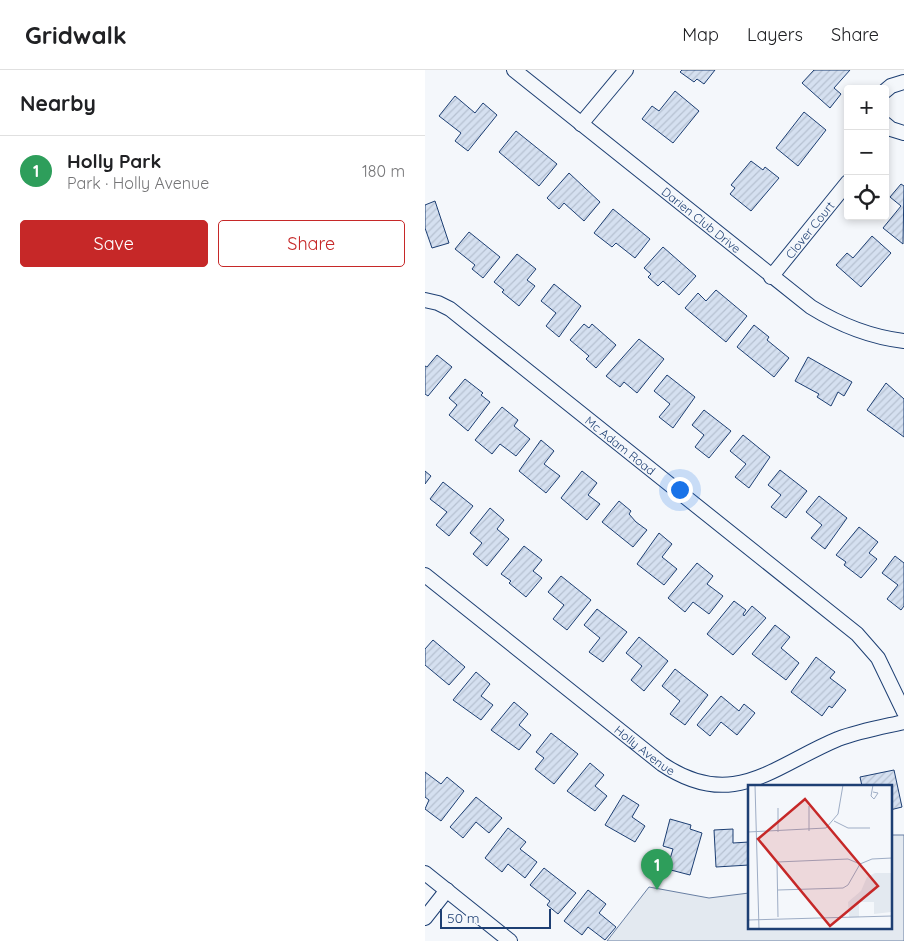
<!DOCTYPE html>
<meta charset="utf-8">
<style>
:root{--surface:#fff;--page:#f2f2f2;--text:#202124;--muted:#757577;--line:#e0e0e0;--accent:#c62828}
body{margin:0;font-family:Quicksand,sans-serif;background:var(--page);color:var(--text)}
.controls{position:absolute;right:15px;top:15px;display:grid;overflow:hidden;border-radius:5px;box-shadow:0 2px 8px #0003}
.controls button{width:45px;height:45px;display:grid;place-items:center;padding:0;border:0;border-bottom:1px solid var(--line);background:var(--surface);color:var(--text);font:25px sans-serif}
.scale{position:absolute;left:15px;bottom:12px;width:111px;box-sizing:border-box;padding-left:5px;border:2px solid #1d3f73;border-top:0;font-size:14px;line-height:18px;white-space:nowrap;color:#1d3f73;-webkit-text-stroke:4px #f4f7fb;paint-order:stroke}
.you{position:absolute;left:254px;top:419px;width:18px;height:18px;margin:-12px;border:4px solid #fff;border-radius:50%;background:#1a73e8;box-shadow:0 0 0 8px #1a73e833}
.badge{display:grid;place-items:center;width:32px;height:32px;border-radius:50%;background:var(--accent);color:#fff;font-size:16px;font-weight:700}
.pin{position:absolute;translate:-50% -41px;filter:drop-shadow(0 1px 2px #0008)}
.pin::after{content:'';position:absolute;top:26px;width:18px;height:15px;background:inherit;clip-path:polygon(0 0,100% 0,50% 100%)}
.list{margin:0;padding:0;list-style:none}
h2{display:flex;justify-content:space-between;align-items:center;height:65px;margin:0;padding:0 20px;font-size:21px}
h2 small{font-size:16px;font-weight:400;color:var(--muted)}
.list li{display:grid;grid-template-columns:32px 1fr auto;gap:15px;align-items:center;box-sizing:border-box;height:70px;padding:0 20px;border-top:1px solid var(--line)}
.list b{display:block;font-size:19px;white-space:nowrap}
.list p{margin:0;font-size:16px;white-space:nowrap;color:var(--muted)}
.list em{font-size:16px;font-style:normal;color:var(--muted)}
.actions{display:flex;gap:10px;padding:15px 20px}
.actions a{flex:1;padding:11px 0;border:1px solid var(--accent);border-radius:5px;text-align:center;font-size:18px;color:var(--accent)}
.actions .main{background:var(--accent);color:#fff}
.icon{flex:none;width:28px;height:28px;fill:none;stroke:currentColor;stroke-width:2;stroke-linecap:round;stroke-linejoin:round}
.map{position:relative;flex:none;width:479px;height:871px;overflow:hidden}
header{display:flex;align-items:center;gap:30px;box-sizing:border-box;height:70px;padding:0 25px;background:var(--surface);border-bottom:1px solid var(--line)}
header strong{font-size:24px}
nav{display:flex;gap:28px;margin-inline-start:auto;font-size:18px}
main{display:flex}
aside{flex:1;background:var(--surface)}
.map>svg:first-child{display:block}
.green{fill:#e3e9f0;stroke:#687fa3}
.building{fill:url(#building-hatch);stroke:#1d3f73}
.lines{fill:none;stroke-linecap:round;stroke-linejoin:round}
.street-casing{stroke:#1d3f73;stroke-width:16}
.street{stroke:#f4f7fb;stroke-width:14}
.labels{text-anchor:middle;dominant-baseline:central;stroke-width:4;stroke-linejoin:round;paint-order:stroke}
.street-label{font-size:12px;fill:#1d3f73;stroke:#f4f7fb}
.inset-road{fill:none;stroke:#9eadc5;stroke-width:1}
.view{fill:#c62828;fill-opacity:0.15;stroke:#c62828;stroke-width:2.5}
.inset-edge{fill:none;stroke:#1d3f73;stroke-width:2.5}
</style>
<header>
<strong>Gridwalk</strong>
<nav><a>Map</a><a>Layers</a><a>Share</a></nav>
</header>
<main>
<aside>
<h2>Nearby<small></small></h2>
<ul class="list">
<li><span class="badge" style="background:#2e9e5b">1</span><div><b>Holly Park</b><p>Park · Holly Avenue</p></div><em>180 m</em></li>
</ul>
<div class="actions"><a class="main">Save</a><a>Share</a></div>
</aside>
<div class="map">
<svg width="479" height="871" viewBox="0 0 479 871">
<defs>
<pattern id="building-hatch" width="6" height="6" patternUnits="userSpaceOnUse" patternTransform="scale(1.25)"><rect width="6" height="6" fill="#d5e0f0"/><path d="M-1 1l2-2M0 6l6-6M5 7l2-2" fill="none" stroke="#b6c1d1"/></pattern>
</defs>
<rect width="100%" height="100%" fill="#f4f7fb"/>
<path class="green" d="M 465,765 L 479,765 L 479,871 L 182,871 L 224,817 L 284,828 L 324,823 L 324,857 L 465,857 Z"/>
<g class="building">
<path d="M 257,0 L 290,0 L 279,14 L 272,9 L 269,12 L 255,2 Z"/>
<path d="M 389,0 L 425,0 L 409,18 L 416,24 L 405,38 L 377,13 Z"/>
<path d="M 250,21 L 274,41 L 248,73 L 217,49 L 227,36 L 234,41 Z"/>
<path d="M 30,26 L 50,43 L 58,33 L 72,45 L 43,81 L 30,71 L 36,63 L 14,46 Z"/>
<path d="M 379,42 L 401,60 L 373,96 L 351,78 Z"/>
<path d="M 91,61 L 132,94 L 114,116 L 74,82 Z"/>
<path d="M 326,91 L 338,100 L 340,97 L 354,108 L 326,141 L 305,124 L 310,118 L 306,115 Z"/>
<path d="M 144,103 L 175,132 L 159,151 L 139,133 L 134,139 L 122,128 Z"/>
<path d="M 476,114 L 479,116 L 478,174 L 458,158 L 476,136 L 465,127 Z"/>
<path d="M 10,131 L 24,173 L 7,178 L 0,158 L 0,135 Z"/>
<path d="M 188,139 L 225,169 L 210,188 L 191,173 L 187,177 L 169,163 Z"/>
<path d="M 44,162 L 75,187 L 58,208 L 47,199 L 50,195 L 30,179 Z"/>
<path d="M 447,166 L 466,183 L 436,217 L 411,195 L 422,183 L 428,188 Z"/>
<path d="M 238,177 L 271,206 L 254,225 L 238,211 L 233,216 L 223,207 L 226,204 L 219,198 Z"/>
<path d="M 92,184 L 111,199 L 102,210 L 110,216 L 94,236 L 77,222 L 79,220 L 69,212 Z"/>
<path d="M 129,214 L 156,236 L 134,267 L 121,256 L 131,243 L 116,231 Z"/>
<path d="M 291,220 L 322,246 L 301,272 L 260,238 L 273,223 L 281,231 Z"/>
<path d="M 159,254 L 164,258 L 167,254 L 191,275 L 171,298 L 161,289 L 164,286 L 145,270 Z"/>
<path d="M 329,255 L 344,267 L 342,270 L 364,288 L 349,307 L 312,277 Z"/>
<path d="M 214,269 L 239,289 L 212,323 L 199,312 L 195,317 L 181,306 Z"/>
<path d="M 12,285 L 27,297 L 3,326 L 0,324 L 0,296 L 2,297 Z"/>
<path d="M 383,287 L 427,312 L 419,326 L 413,322 L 406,336 L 392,327 L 394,324 L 370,311 Z"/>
<path d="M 242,305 L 270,327 L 248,358 L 234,347 L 245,334 L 229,321 Z"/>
<path d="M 40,309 L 58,323 L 56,325 L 65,332 L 43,361 L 24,345 L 32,335 L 24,328 Z"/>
<path d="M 461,313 L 479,329 L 479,367 L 442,340 Z"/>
<path d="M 77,337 L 93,350 L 89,356 L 105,369 L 91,386 L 75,374 L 67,384 L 50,370 Z"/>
<path d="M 279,340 L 306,361 L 284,388 L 270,377 L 279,365 L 267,355 Z"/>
<path d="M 318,365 L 345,387 L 324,418 L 310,407 L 321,394 L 305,381 Z"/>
<path d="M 116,370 L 129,381 L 119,394 L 135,406 L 121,423 L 94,401 Z"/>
<path d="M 355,400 L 382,421 L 361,448 L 346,437 L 356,425 L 343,415 Z"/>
<path d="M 0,401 L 6,406 L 0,414 Z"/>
<path d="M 157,401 L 172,413 L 163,425 L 175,434 L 162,450 L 136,428 Z"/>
<path d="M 18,412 L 48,436 L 24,466 L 11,455 L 22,442 L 5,429 Z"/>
<path d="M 394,426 L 422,448 L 400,479 L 386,468 L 397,455 L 381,442 Z"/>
<path d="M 194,431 L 206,441 L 204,444 L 211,452 L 222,460 L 208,477 L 177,452 Z"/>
<path d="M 65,438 L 79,450 L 72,459 L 84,469 L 62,496 L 48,484 L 57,473 L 45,463 Z"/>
<path d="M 434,457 L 453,472 L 444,483 L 452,489 L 436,508 L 419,495 L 421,492 L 411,485 Z"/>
<path d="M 234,463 L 247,474 L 237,487 L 252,499 L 239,515 L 212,494 Z"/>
<path d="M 99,476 L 117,490 L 108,501 L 117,508 L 101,527 L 84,513 L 86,511 L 76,504 Z"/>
<path d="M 470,486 L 479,493 L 479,536 L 476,540 L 462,529 L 473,515 L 457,503 Z"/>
<path d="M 272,493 L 288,506 L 282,514 L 298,526 L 284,544 L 268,532 L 260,542 L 243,528 Z"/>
<path d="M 136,506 L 166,530 L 142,560 L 128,549 L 139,535 L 123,522 Z"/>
<path d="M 309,531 L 321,540 L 318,544 L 319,546 L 327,536 L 341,548 L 308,585 L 282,564 Z"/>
<path d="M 172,539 L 202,562 L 178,592 L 164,582 L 175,568 L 159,555 Z"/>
<path d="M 350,555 L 365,567 L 356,578 L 374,593 L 361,610 L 327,584 Z"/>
<path d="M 214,567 L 243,591 L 219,621 L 206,610 L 217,596 L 201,583 Z"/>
<path d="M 8,570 L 40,597 L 24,615 L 0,595 L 0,579 Z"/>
<path d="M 391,587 L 410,602 L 405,608 L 421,620 L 407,638 L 404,636 L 397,646 L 366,622 Z"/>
<path d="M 250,599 L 283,625 L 260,655 L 245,644 L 255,631 L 237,616 Z"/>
<path d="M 51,602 L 65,614 L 56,626 L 68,635 L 56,650 L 28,630 Z"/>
<path d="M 296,626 L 314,641 L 319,634 L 330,643 L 312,665 L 296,652 L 285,666 L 272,655 Z"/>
<path d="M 89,632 L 103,644 L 94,655 L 106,665 L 94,680 L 66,660 Z"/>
<path d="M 126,663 L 153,684 L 129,714 L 110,699 L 119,688 L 111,682 Z"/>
<path d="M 165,693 L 179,705 L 170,716 L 182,726 L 170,741 L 142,721 Z"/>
<path d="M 469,700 L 477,737 L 465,740 L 465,716 L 437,716 L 435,707 Z"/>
<path d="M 0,702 L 16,714 L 22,707 L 39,721 L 16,751 L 0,739 L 4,730 L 0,727 Z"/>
<path d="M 198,725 L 214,735 L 207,747 L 220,756 L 210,772 L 180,755 Z"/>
<path d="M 51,727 L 77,748 L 64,763 L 51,752 L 38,768 L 25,757 Z"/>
<path d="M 245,749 L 266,755 L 265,759 L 277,763 L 265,805 L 242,799 L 248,779 L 238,776 Z"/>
<path d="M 83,758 L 101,772 L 95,779 L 112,792 L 100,808 L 83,794 L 77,802 L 60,788 Z"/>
<path d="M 308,759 L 308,773 L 324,772 L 324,795 L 291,797 L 289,760 Z"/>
<path d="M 119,798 L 151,823 L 133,844 L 122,835 L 125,831 L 105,815 Z"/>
<path d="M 163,820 L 181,834 L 174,843 L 191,857 L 180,870 L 163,857 L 157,865 L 139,851 Z"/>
</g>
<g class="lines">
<defs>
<g id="street">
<path id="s1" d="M 89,0 L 386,237 C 415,255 445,267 479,271"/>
<path d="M 460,21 L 466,16 L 479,12"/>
<path d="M 156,54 L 201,0"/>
<path d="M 460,54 L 466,59 L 479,63"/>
<path id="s2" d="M 346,207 L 423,112"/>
<path id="s3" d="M 0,230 L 13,233 L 25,239 L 432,564 L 453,588 L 479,642"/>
<path id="s4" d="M 0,505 L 237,694 C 308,742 348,696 413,669 C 434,661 457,657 479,652"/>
<path d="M 0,803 L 85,871"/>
<path d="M 0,848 L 22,820"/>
</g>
</defs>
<use href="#street" class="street-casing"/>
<use href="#street" class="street"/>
</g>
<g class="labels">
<g class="street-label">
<text stroke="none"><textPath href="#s1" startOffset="240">Darien Club Drive</textPath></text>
<text stroke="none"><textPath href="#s2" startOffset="61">Clover Court</textPath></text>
<text stroke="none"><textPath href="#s3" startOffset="245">Mc Adam Road</textPath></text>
<text stroke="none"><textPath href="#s4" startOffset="281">Holly Avenue</textPath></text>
</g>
</g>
<g transform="translate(323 715)">
<rect width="144" height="144" fill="#f4f7fb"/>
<path d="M 144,88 L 143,127 L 126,129 L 126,117 L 111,117 L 111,132 L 101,132 L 100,117 L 113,106 L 119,92 L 127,88 Z" fill="#e3e9f0"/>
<path class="inset-road" d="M 7,0 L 11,144M 125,0 L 123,11 L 126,14 L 130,8 L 125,7M 61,21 L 61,46M 30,23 L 30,47M 86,36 L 100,43 L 122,43M 0,47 L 78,43 L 90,29 L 95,0M 30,105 L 95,103 L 100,100 L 112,79 L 124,74 L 144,73M 30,132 L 29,77 L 100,74 L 112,79M 0,135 L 144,131"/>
<path class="view" d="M 57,14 L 130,101 L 82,141 L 10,54 Z"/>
<rect width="144" height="144" class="inset-edge"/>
</g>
</svg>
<div class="controls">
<button>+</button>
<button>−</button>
<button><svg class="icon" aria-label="locate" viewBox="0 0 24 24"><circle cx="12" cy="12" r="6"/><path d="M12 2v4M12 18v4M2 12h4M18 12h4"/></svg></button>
</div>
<div class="scale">50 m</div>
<div class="you"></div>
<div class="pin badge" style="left:232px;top:820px;background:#2e9e5b">1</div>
</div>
</main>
